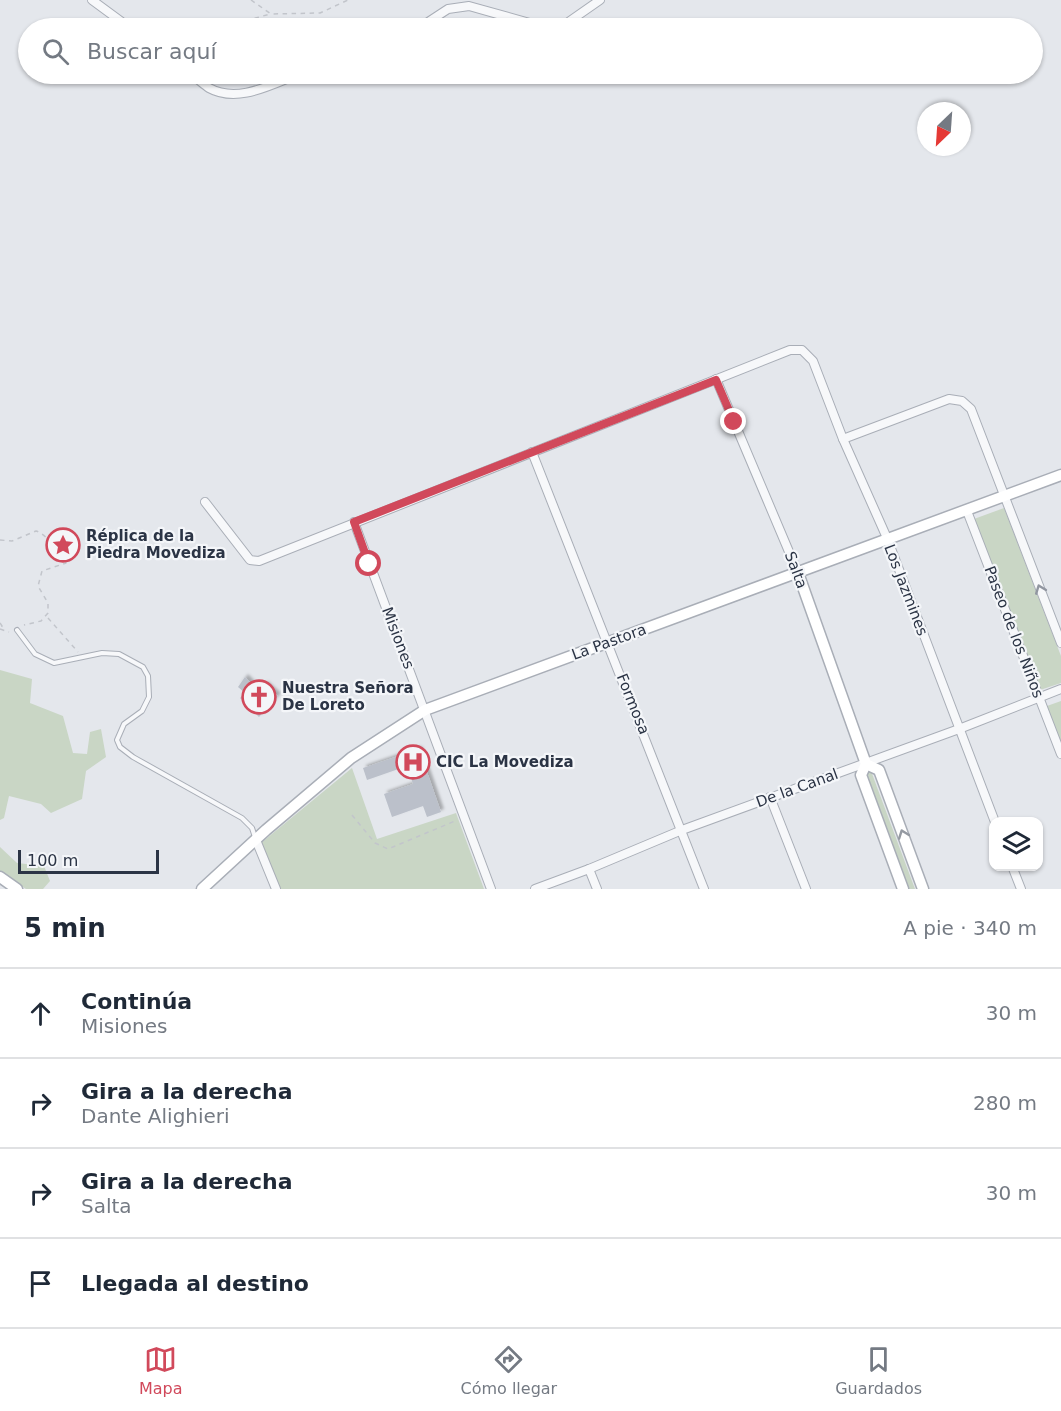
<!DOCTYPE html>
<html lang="es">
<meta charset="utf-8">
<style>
:root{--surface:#fff;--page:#f6f6f7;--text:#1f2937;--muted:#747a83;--line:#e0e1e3;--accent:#d1495b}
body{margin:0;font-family:"DejaVu Sans",sans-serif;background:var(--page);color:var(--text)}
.controls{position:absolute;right:18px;bottom:18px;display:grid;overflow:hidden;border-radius:12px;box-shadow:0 2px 4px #0004}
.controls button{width:54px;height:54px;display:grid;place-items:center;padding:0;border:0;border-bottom:2px solid var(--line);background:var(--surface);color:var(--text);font:30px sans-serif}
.compass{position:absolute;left:917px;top:102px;width:54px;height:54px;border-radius:50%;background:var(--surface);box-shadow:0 2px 4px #0004;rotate:205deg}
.scale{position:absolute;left:18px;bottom:15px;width:141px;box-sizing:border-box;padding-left:6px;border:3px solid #2b3445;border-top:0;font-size:16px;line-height:21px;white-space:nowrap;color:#2b3445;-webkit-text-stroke:4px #f4f6f9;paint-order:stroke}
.stop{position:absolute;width:18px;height:18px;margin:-14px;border:4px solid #d1495b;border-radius:50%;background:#fff}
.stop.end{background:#d1495b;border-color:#fff;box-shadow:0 2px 6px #0008}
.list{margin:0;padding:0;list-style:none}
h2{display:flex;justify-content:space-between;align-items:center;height:78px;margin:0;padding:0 24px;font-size:26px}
h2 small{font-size:20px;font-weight:400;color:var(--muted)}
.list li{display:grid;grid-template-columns:39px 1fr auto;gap:18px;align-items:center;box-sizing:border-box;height:90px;padding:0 24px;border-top:2px solid var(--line)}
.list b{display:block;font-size:22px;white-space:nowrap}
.list p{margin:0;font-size:20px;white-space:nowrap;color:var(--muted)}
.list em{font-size:20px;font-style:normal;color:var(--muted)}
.icon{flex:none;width:33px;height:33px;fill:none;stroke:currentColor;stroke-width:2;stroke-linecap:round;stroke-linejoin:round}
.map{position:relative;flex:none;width:1061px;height:889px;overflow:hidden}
.search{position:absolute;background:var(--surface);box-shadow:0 2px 4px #0004;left:18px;right:18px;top:18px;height:66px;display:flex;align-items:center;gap:15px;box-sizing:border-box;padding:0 21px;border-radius:33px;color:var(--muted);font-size:22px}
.sheet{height:438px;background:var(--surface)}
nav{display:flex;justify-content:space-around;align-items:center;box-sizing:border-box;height:84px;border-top:2px solid var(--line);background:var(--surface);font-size:16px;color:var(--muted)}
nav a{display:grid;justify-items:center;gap:3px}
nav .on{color:var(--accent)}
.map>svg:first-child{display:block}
.green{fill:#c9d6c5}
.building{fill:#bbc0ca;filter:url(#shadow)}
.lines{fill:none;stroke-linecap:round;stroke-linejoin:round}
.lane-casing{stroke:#a9aeb7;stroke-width:6}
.street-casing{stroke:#a9aeb7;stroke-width:10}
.secondary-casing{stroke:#a9aeb7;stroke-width:13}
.path{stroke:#c2c5cb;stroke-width:1.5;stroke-dasharray:4.5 4.5;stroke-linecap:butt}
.lane{stroke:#f7f8fa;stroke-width:4}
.street{stroke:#f7f8fa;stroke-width:8}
.secondary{stroke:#fff;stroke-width:10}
.oneway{stroke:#9196a0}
.oneway2{stroke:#959aa2}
.route{stroke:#d1495b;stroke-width:8}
.labels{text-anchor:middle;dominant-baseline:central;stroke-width:4.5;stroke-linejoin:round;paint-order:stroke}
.poi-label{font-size:15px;font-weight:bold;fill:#2b3445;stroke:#f4f6f9;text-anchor:start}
.street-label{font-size:15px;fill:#2b3445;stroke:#f4f6f9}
</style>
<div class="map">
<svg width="1061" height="889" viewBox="0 0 1061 889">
<defs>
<filter id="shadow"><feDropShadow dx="3" dy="-3" stdDeviation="1.5" flood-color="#0004"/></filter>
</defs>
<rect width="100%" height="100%" fill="#e4e7ec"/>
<g class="green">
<path d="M 1004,508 L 1061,656 L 1061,683 L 1040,690 L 974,519 Z"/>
<path d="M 0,670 L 32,679 L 30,703 L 63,716 L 73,753 L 87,754 L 90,732 L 101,729 L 106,757 L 86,771 L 82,799 L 51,813 L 41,804 L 9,796 L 4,818 L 0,820 Z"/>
<path d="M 1061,701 L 1061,742 L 1047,706 Z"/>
<path d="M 352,768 L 377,839 L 456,813 L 484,889 L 280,889 L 261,843 Z"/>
<path d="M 871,771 L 915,889 L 908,889 L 865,773 Z"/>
<path d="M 0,847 L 17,863 L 44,866 L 50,881 L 43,889 L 26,889 L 0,871 Z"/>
</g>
<g class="building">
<path d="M 245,677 L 259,691 L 265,684 L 278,696 L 259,717 L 240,698 L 245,693 L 238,687 Z"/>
<path d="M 419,749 L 441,812 L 427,817 L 423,806 L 392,817 L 384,794 L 413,784 L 407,766 L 367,780 L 363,768 Z"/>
</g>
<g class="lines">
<defs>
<path id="lane" d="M 17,630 L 35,654 L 54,663 L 102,653 L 119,654 L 143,667 L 148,676 L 149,697 L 142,711 L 124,724 L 117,740 L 120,747 L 133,757 L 242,818 L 252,828 L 255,837"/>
<g id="street">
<path d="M 92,0 L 130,28"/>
<path d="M 419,28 L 448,9 L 469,6 L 544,27 L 567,23 L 600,0"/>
<path d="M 190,74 C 197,78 203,84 209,88 C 238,104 272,84 299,74"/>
<path d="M 716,379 L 798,573"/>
<path d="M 843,439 L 949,399 L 962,401 L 971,409 L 1061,643"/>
<path d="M 532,452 L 704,889"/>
<path d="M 205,502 L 250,560 L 259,561 L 790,350 L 802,350 L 813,361 L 843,439 L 887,538 L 995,822"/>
<path d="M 967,511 L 1061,754"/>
<path d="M 354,522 L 491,889"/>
<path d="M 770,797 L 806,889"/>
<path d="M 256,840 L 276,889"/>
<path d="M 1012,866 L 1021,889"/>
<path d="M 589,869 L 597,889"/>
<path d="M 535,889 L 589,869 L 682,830 L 959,729 L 1061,689"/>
</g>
<g id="secondary">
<path d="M 798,573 L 866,764 L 861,775 L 903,889"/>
<path d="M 866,764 L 879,770 L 923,889"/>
<path d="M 0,877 L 17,889"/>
<path d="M 202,889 L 266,830 L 351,758 L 425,710 L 1061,475"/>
</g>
</defs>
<use href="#lane" class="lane-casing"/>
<use href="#street" class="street-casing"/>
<use href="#secondary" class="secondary-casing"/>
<g class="path">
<path d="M 251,0 L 271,14 L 320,13 L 348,0"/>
<path d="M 241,28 L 245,21 L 270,14"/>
<path d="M 0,540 L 12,541 L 36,531 C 47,534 59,553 66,563 L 42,571 L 38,586 L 48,603 L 48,613 L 41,621 L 24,625"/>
<path d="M 48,618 L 78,652"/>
<path d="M 0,623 L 2,626 L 1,628"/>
<path d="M 0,629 L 9,632"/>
<path d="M 352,815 L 375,843 L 388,849 L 455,821"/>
</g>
<use href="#lane" class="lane"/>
<use href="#street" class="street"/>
<use href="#secondary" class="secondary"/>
</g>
<defs><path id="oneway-chevron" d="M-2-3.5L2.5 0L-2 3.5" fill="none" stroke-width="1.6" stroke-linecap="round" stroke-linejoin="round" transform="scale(1.5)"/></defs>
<use class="oneway" href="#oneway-chevron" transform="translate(1040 589) rotate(-111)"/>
<use class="oneway2" href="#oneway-chevron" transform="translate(903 834) rotate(-110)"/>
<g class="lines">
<path class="route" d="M 369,564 L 354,522 L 716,380 L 734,422"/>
</g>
<defs>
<symbol id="sight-ring" viewBox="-11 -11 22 22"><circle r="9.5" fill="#f4f6f9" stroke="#d1495b" stroke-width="1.5"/><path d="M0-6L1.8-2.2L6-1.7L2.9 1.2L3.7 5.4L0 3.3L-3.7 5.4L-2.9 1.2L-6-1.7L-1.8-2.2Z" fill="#d1495b"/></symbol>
<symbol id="church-ring" viewBox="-11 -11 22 22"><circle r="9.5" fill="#f4f6f9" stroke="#d1495b" stroke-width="1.5"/><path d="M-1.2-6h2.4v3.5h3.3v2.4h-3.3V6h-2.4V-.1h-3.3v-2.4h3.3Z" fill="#d1495b"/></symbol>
<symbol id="hospital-ring" viewBox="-11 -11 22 22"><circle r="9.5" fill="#f4f6f9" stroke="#d1495b" stroke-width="1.5"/><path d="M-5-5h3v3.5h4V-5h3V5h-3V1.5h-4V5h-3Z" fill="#d1495b"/></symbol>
</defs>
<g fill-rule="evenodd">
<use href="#sight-ring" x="44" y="526" width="38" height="38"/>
<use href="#church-ring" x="240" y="678" width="38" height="38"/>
<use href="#hospital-ring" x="394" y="743" width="38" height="38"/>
</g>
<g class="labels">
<g class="poi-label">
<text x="86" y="536">Réplica de la<tspan x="86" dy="17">Piedra Movediza</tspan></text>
<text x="282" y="688">Nuestra Señora<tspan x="282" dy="17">De Loreto</tspan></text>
<text x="436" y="762">CIC La Movediza</text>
</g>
<g class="street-label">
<text transform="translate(796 570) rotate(69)">Salta</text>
<text transform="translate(906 590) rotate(69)">Los Jazmines</text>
<text transform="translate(1014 632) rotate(69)">Paseo de los Niños</text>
<text transform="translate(398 638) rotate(69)">Misiones</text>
<text transform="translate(609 642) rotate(-20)">La Pastora</text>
<text transform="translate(633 704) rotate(68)">Formosa</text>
<text transform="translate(797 788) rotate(-20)">De la Canal</text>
</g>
</g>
</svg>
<div class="controls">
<button><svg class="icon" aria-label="layers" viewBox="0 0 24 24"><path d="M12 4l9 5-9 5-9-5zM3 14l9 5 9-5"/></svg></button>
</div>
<svg class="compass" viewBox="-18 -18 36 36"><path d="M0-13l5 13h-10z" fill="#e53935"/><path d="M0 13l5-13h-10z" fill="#747a83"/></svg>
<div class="scale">100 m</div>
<div class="stop" style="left:369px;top:564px"></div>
<div class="stop end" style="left:734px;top:422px"></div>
<div class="search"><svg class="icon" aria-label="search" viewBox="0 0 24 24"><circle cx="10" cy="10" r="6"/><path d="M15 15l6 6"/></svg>Buscar aquí</div>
</div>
<section class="sheet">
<h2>5 min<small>A pie · 340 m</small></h2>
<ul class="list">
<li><svg class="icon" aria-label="ahead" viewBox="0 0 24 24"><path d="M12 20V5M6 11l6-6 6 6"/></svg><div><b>Continúa</b><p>Misiones</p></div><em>30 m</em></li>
<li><svg class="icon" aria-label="right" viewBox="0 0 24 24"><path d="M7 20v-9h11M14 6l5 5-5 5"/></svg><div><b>Gira a la derecha</b><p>Dante Alighieri</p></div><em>280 m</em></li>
<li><svg class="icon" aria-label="right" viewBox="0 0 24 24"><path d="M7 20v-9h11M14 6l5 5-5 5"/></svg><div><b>Gira a la derecha</b><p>Salta</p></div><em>30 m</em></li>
<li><svg class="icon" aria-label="arrive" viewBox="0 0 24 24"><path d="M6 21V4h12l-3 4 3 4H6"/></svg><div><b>Llegada al destino</b></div></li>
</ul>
</section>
<nav>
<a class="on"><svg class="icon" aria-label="map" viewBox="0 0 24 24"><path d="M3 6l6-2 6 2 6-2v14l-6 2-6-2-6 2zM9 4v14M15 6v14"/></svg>Mapa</a>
<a><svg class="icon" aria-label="directions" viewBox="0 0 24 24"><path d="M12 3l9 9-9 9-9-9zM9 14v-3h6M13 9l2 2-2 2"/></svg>Cómo llegar</a>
<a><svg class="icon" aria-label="saved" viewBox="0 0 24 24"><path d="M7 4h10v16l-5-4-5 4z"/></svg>Guardados</a>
</nav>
